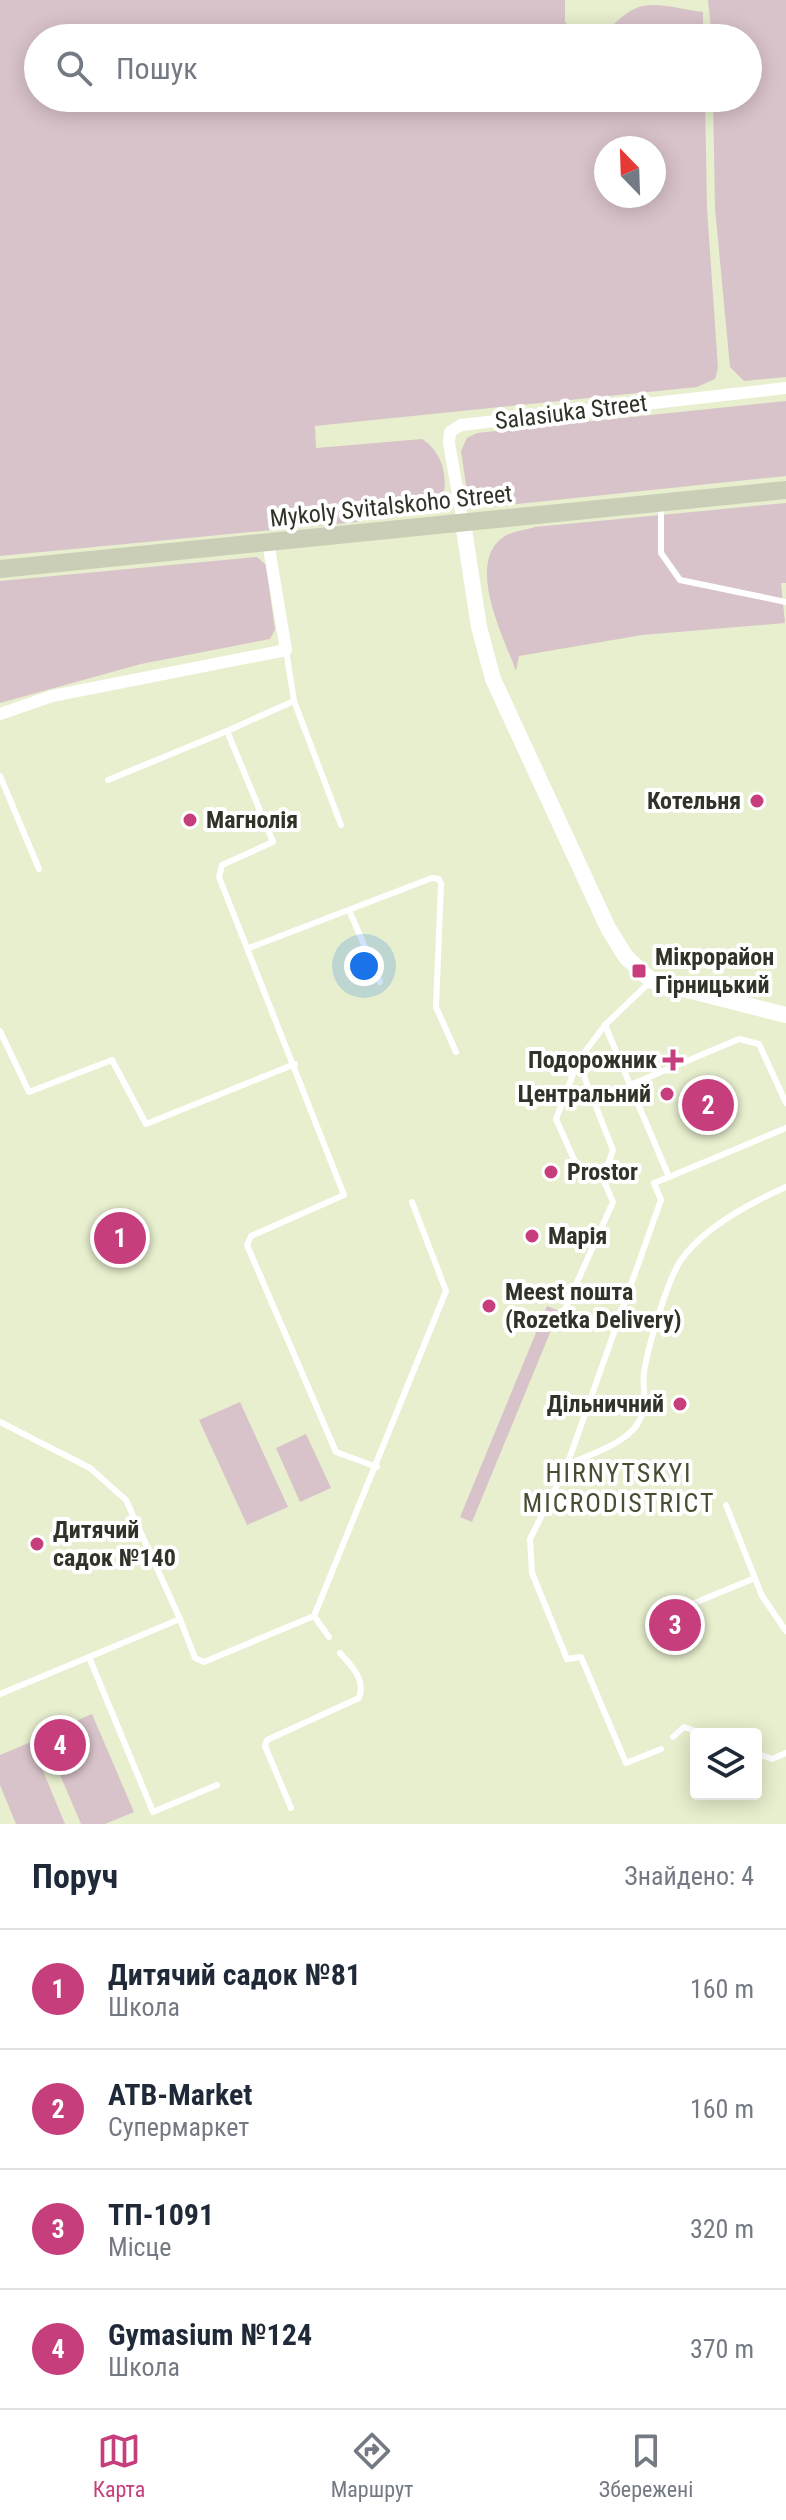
<!DOCTYPE html>
<html lang="uk">
<meta charset="utf-8">
<style>
:root{--surface:#fff;--page:#f6f6f7;--text:#1f2937;--muted:#747a83;--line:#e0e1e3;--accent:#c63e7b}
body{margin:0;font-family:"Roboto Condensed",sans-serif;background:var(--page);color:var(--text)}
.controls{position:absolute;right:24px;bottom:24px;display:grid;overflow:hidden;border-radius:8px;box-shadow:0 4px 20px #0003}
.controls button{width:72px;height:72px;display:grid;place-items:center;padding:0;border:0;border-bottom:2px solid var(--line);background:var(--surface);color:var(--text);font:40px sans-serif}
.compass{position:absolute;left:594px;top:136px;width:72px;height:72px;border-radius:50%;background:var(--surface);box-shadow:0 4px 20px #0003;rotate:337deg}
.you{position:absolute;left:364px;top:966px;width:28px;height:28px;margin:-20px;border:6px solid #fff;border-radius:50%;background:#1a73e8;box-shadow:0 0 0 12px #1a73e833}
.badge{display:grid;place-items:center;width:52px;height:52px;border-radius:50%;background:var(--accent);color:#fff;font-size:26px;font-weight:700}
.pin{position:absolute;translate:-50% -50%;border:4px solid #fff;box-shadow:0 2px 8px #0006}
.list{margin:0;padding:0;list-style:none}
h2{display:flex;justify-content:space-between;align-items:center;height:104px;margin:0;padding:0 32px;font-size:34px}
h2 small{font-size:26px;font-weight:400;color:var(--muted)}
.list li{display:grid;grid-template-columns:52px 1fr auto;gap:24px;align-items:center;box-sizing:border-box;height:120px;padding:0 32px;border-top:2px solid var(--line)}
.list b{display:block;font-size:30px;white-space:nowrap}
.list p{margin:0;font-size:26px;white-space:nowrap;color:var(--muted)}
.list em{font-size:26px;font-style:normal;color:var(--muted)}
.icon{flex:none;width:44px;height:44px;fill:none;stroke:currentColor;stroke-width:2;stroke-linecap:round;stroke-linejoin:round}
.map{position:relative;flex:none;width:786px;height:1824px;overflow:hidden}
.search{position:absolute;background:var(--surface);box-shadow:0 4px 20px #0003;left:24px;right:24px;top:24px;height:88px;display:flex;align-items:center;gap:20px;box-sizing:border-box;padding:0 28px;border-radius:44px;color:var(--muted);font-size:30px}
.sheet{height:584px;background:var(--surface)}
nav{display:flex;justify-content:space-around;align-items:center;box-sizing:border-box;height:112px;border-top:2px solid var(--line);background:var(--surface);font-size:22px;color:var(--muted)}
nav a{display:grid;justify-items:center;gap:4px}
nav .on{color:var(--accent)}
.map>svg:first-child{display:block}
.green{fill:#d9c3ca;fill-rule:evenodd}
.lines{fill:none;stroke-linecap:round;stroke-linejoin:round}
.service{stroke:#fff;stroke-width:6}
.minor{stroke:#fff;stroke-width:12}
.tertiary{stroke:#fff;stroke-width:16}
.secondary{stroke:#caceb7;stroke-width:18}
.poi-dot{fill:#c63e7b;stroke:#fff;stroke-width:3}
.labels{text-anchor:middle;dominant-baseline:central;stroke-width:8;stroke-linejoin:round;paint-order:stroke}
.street-label{font-size:24px;fill:#303327;stroke:#fff}
.poi-label{font-size:24px;font-weight:bold;fill:#303327;stroke:#fff;text-anchor:start}
.neighbourhood-label{font-size:26px;letter-spacing:2px;fill:#484e32;stroke:#fff}
</style>
<div class="map">
<svg width="786" height="1824" viewBox="0 0 786 1824">
<rect width="100%" height="100%" fill="#e7efce"/>
<g class="green">
<path d="M 0,0 L 565,0 L 565,22 C 598,60 611,16 639,7 C 657,1 684,10 703,12 L 703,38 L 38,38 L 38,98 L 705,98 L 707,208 L 718,368 L 715,379 L 697,387 L 315,426 L 316,448 L 422,439 C 445,453 451,486 438,509 C 411,517 384,508 357,522 L 0,556 ZM 606,148 L 654,148 L 654,196 L 606,196 Z"/>
<path d="M 708,0 L 786,0 L 786,377 L 744,381 L 730,367 L 715,208 L 713,98 L 748,98 L 748,38 L 712,38 Z"/>
<path d="M 786,401 L 786,476 L 488,507 L 474,505 L 468,498 L 461,451 L 467,438 L 477,433 Z"/>
<path d="M 786,503 L 786,583 L 781,583 L 785,623 L 642,635 L 519,656 L 516,671 C 504,638 464,561 505,536 C 513,531 526,530 535,527 Z"/>
<path d="M 257,557 L 266,565 L 275,630 L 270,639 L 141,664 L 0,703 L 0,581 Z"/>
<path d="M 547,1306 L 559,1311 L 472,1522 L 460,1517 Z"/>
<path d="M 240,1402 L 288,1507 L 247,1525 L 199,1420 Z"/>
<path d="M 306,1434 L 331,1488 L 300,1502 L 276,1448 Z"/>
<path d="M 92,1714 L 134,1812 L 105,1824 L 81,1824 L 43,1735 Z"/>
<path d="M 31,1742 L 65,1824 L 16,1824 L 0,1785 L 0,1755 Z"/>
</g>
<g class="lines">
<g class="service">
<path d="M 661,506 L 661,553 L 680,580 L 786,602"/>
<path d="M 286,650 L 294,701 L 227,731 L 273,842 L 222,865 L 219,877 L 344,1195 L 251,1236 L 247,1245 L 336,1452 L 377,1467"/>
<path d="M 294,701 L 341,825"/>
<path d="M 0,776 L 39,869"/>
<path d="M 108,780 L 227,731"/>
<path d="M 349,910 L 380,982"/>
<path d="M 249,948 L 432,878 L 439,879 L 441,884 L 436,1007 L 456,1052"/>
<path d="M 0,1031 L 29,1092 L 112,1060 L 146,1124 L 295,1064"/>
<path d="M 630,1085 L 605,1025 L 651,981"/>
<path d="M 786,1103 L 759,1044 L 739,1039 L 630,1085 L 669,1177 L 786,1128"/>
<path d="M 603,1179 L 580,1173 L 556,1119 L 578,1061 L 605,1025"/>
<path d="M 565,1309 L 613,1202 L 603,1179 L 613,1150 L 578,1061"/>
<path d="M 0,1422 L 90,1468 L 126,1500 L 180,1619"/>
<path d="M 567,1465 C 588,1455 622,1445 636,1426 C 649,1409 642,1391 644,1372 C 648,1348 667,1280 681,1260 C 704,1227 750,1203 786,1187"/>
<path d="M 726,1505 L 762,1596 L 786,1631"/>
<path d="M 687,1606 L 755,1578"/>
<path d="M 314,1616 L 329,1637"/>
<path d="M 89,1657 L 180,1619 L 195,1658 L 204,1662 L 314,1616 L 446,1291 L 412,1202"/>
<path d="M 0,1694 L 89,1657 L 153,1812 L 217,1785"/>
<path d="M 673,1737 L 684,1727 L 703,1734"/>
<path d="M 661,1749 L 626,1763 L 581,1657 L 567,1659 L 532,1573 L 530,1539 L 567,1465 L 661,1200 L 654,1183 L 669,1177"/>
<path d="M 756,1753 L 772,1759 L 786,1753"/>
<path d="M 291,1808 L 265,1746 L 267,1740 L 359,1698 C 366,1679 352,1667 340,1653"/>
</g>
<g class="minor">
<path d="M 463,523 L 449,443 L 450,432 L 461,425 L 786,388"/>
<path d="M 0,714 L 52,696 L 286,650 L 268,542"/>
</g>
<path class="tertiary" d="M 463,523 L 479,627 L 493,679 L 608,928 L 626,957 L 652,981 L 786,1015"/>
<path class="secondary" d="M 0,569 L 786,490"/>
</g>
<g class="poi-dot">
<circle cx="757" cy="801" r="8"/>
<circle cx="190" cy="820" r="8"/>
<rect x="631" y="963" width="16" height="16" rx="4"/>
<path d="M669 1048h8v8h8v8h-8v8h-8v-8h-8v-8h8z"/>
<circle cx="667" cy="1094" r="8"/>
<circle cx="551" cy="1172" r="8"/>
<circle cx="532" cy="1236" r="8"/>
<circle cx="489" cy="1306" r="8"/>
<circle cx="680" cy="1404" r="8"/>
<circle cx="37" cy="1544" r="8"/>
</g>
<g class="labels">
<g class="street-label">
<text transform="translate(571 412) rotate(-7)">Salasiuka Street</text>
<text transform="translate(391 506) rotate(-6)">Mykoly Svitalskoho Street</text>
</g>
<g class="poi-label">
<text x="741" y="801" text-anchor="end">Котельня</text>
<text x="206" y="820">Магнолія</text>
<text x="655" y="957">Мiкрорайон<tspan x="655" dy="28">Гiрницький</tspan></text>
<text x="657" y="1060" text-anchor="end">Подорожник</text>
<text x="651" y="1094" text-anchor="end">Центральний</text>
<text x="567" y="1172">Prostor</text>
<text x="548" y="1236">Марія</text>
<text x="505" y="1292">Meest пошта<tspan x="505" dy="28">(Rozetka Delivery)</tspan></text>
<text x="664" y="1404" text-anchor="end">Дільничний</text>
<text x="53" y="1530">Дитячий<tspan x="53" dy="28">садок №140</tspan></text>
</g>
<g class="neighbourhood-label">
<text x="619" y="1473">HIRNYTSKYI<tspan x="619" dy="30">MICRODISTRICT</tspan></text>
</g>
</g>
</svg>
<div class="controls">
<button><svg class="icon" aria-label="layers" viewBox="0 0 24 24"><path d="M12 4l9 5-9 5-9-5zM3 14l9 5 9-5"/></svg></button>
</div>
<svg class="compass" viewBox="-18 -18 36 36"><path d="M0-13l5 13h-10z" fill="#e53935"/><path d="M0 13l5-13h-10z" fill="#747a83"/></svg>
<div class="you"></div>
<div class="pin badge" style="left:120px;top:1238px">1</div>
<div class="pin badge" style="left:708px;top:1105px">2</div>
<div class="pin badge" style="left:675px;top:1625px">3</div>
<div class="pin badge" style="left:60px;top:1745px">4</div>
<div class="search"><svg class="icon" aria-label="search" viewBox="0 0 24 24"><circle cx="10" cy="10" r="6"/><path d="M15 15l6 6"/></svg>Пошук</div>
</div>
<section class="sheet">
<h2>Поруч<small>Знайдено: 4</small></h2>
<ul class="list">
<li><span class="badge">1</span><div><b>Дитячий садок №81</b><p>Школа</p></div><em>160 m</em></li>
<li><span class="badge">2</span><div><b>ATB-Market</b><p>Супермаркет</p></div><em>160 m</em></li>
<li><span class="badge">3</span><div><b>ТП-1091</b><p>Місце</p></div><em>320 m</em></li>
<li><span class="badge">4</span><div><b>Gymasium №124</b><p>Школа</p></div><em>370 m</em></li>
</ul>
</section>
<nav>
<a class="on"><svg class="icon" aria-label="map" viewBox="0 0 24 24"><path d="M3 6l6-2 6 2 6-2v14l-6 2-6-2-6 2zM9 4v14M15 6v14"/></svg>Карта</a>
<a><svg class="icon" aria-label="directions" viewBox="0 0 24 24"><path d="M12 3l9 9-9 9-9-9zM9 14v-3h6M13 9l2 2-2 2"/></svg>Маршрут</a>
<a><svg class="icon" aria-label="saved" viewBox="0 0 24 24"><path d="M7 4h10v16l-5-4-5 4z"/></svg>Збережені</a>
</nav>
